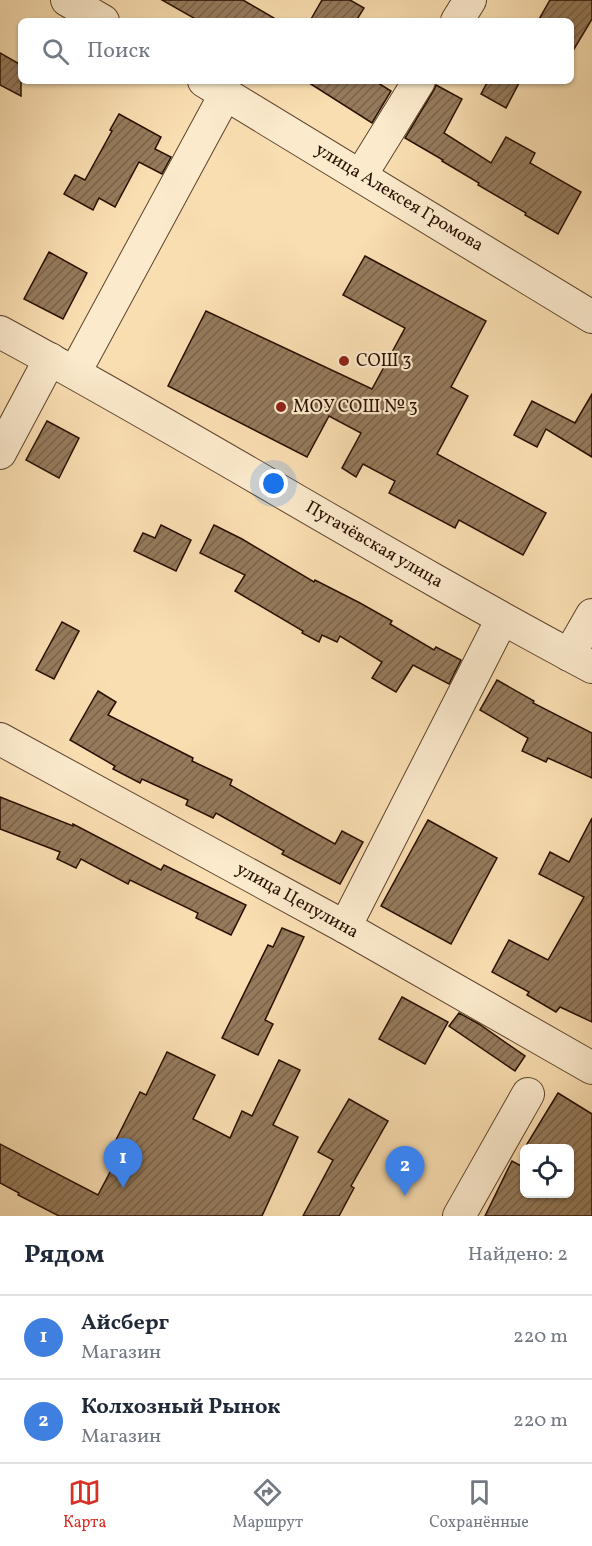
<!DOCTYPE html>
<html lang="ru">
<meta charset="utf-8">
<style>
:root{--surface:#fff;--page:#f2f2f3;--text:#1f2937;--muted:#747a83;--line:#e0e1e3;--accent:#d93025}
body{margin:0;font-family:Vollkorn,serif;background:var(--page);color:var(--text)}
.controls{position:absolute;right:18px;bottom:18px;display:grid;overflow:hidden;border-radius:9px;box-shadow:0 2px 4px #0004}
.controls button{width:54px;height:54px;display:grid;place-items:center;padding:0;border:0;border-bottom:2px solid var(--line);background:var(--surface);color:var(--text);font:30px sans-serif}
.you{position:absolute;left:274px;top:484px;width:21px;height:21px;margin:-15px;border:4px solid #fff;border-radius:50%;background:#1a73e8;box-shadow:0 0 0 9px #1a73e833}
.badge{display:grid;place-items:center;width:39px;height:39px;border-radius:50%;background:var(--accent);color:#fff;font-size:20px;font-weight:700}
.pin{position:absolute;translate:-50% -50px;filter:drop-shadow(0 2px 3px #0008)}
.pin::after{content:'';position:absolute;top:32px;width:21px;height:18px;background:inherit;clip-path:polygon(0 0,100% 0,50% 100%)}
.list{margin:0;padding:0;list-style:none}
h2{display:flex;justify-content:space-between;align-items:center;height:78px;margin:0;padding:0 24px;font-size:26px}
h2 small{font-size:20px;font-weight:400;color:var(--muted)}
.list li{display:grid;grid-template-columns:39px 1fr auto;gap:18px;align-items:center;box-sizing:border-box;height:84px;padding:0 24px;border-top:2px solid var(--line)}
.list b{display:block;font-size:22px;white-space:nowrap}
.list p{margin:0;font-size:20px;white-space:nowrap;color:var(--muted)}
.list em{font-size:20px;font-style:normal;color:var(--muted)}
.icon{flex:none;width:33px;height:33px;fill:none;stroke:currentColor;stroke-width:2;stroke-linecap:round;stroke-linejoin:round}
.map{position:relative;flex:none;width:592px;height:1216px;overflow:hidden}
.search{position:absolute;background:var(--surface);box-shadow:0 2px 4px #0004;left:18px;right:18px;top:18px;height:66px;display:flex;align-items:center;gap:15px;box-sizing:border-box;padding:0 21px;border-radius:9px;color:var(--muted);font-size:22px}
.sheet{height:246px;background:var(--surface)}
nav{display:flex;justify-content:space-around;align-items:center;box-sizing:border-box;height:84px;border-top:2px solid var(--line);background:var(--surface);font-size:16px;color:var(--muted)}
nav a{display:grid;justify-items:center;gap:3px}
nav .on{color:var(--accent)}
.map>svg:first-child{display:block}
.building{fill:url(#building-hatch);stroke:#290f00;stroke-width:1.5}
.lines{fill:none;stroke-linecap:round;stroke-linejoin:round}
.minor-casing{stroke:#5d432c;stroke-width:34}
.minor{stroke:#fbeacc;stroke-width:32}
.poi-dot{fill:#8f2418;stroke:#fbeacc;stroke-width:2}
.labels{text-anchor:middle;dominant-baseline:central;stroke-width:4.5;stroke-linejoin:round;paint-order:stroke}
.street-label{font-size:18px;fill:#290f00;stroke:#fbeacc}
.poi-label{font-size:18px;fill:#290f00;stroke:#fbeacc;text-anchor:start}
</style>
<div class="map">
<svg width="592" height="1216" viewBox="0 0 592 1216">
<defs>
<pattern id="building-hatch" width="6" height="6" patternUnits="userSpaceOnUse" patternTransform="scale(1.5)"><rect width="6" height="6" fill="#957b5c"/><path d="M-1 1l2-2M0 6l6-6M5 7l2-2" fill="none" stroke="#7a634a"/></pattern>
</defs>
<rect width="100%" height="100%" fill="#f9deb1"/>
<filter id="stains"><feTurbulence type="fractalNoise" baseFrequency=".00333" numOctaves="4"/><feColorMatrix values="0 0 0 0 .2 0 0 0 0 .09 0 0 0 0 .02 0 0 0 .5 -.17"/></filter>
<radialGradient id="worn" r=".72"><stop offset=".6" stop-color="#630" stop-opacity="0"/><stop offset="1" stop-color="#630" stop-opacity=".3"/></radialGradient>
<g class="building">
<path d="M 162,0 L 243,0 L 279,21 L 199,21 Z"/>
<path d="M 322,0 L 350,0 L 364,8 L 356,21 L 310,21 Z"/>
<path d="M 550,0 L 592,0 L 592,19 L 571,54 L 571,21 L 538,21 Z"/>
<path d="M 0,53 L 21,65 L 21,96 L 0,85 Z"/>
<path d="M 306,81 L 375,81 L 391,91 L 372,123 Z"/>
<path d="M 488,81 L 520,81 L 506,108 L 481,94 Z"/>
<path d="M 436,85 L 462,99 L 444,133 L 491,163 L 506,137 L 535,153 L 530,163 L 581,192 L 558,234 L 525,215 L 526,213 L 478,185 L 479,183 L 442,161 L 443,160 L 405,138 L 434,90 Z"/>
<path d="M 119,114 L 161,137 L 155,149 L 171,157 L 162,174 L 139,162 L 115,207 L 99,198 L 93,210 L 64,194 L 75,175 L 85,180 L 112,131 L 110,130 Z"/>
<path d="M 49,252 L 87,273 L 63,319 L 24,299 Z"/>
<path d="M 365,256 L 486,321 L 451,387 L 468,396 L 437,454 L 546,513 L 523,555 L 459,520 L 455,528 L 389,493 L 395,481 L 363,464 L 356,477 L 342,468 L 361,433 L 329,416 L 307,457 L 168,386 L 206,311 L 372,389 L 405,328 L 343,295 Z"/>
<path d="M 592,394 L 592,457 L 546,429 L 537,447 L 514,435 L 532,401 L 575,423 Z"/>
<path d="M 47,421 L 79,438 L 59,478 L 26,460 Z"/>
<path d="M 161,525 L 191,540 L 176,571 L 134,551 L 143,533 L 155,538 Z"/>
<path d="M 214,525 L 242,539 L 314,582 L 315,580 L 360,603 L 392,621 L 390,624 L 434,650 L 436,647 L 461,660 L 449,684 L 413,665 L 396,692 L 372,678 L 382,662 L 340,636 L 337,642 L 322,635 L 319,642 L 302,633 L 303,631 L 235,591 L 245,575 L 200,553 Z"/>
<path d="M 62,622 L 79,631 L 54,679 L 36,670 Z"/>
<path d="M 497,680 L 534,701 L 533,703 L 592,733 L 592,778 L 548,758 L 546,762 L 522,751 L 528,738 L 480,710 Z"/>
<path d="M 98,691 L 116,702 L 108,715 L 193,758 L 192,761 L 232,780 L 230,785 L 299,824 L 335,844 L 342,831 L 363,842 L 340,884 L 282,854 L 284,851 L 216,813 L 213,818 L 186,805 L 188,800 L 142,779 L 140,783 L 113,769 L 115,766 L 70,740 Z"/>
<path d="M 0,797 L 73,826 L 73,824 L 161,870 L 164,865 L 246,905 L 231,935 L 196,918 L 198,913 L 130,880 L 128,884 L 81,859 L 76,868 L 57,859 L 60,852 L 0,829 Z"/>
<path d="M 592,818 L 592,1022 L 560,1007 L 556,1012 L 527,995 L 529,992 L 492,972 L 509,940 L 548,960 L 584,897 L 539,874 L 550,852 L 569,862 Z"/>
<path d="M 428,820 L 497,858 L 451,944 L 381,906 Z"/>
<path d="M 282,928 L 304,937 L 265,1020 L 273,1024 L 258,1055 L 222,1038 L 268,945 L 273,947 Z"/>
<path d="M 402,997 L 448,1022 L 425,1064 L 379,1039 Z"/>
<path d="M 459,1013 L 479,1024 L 525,1056 L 515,1071 L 449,1026 Z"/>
<path d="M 167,1052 L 215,1075 L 193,1119 L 230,1138 L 242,1111 L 252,1116 L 279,1060 L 300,1070 L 273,1125 L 298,1137 L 262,1216 L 59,1216 L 18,1195 L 19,1193 L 0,1183 L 0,1144 L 98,1195 L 120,1153 L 112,1148 L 140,1092 L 146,1095 Z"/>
<path d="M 558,1093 L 592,1114 L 592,1216 L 485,1216 L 512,1161 L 525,1168 L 525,1194 L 570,1194 L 570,1149 L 524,1149 Z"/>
<path d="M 349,1099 L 388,1121 L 351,1186 L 354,1188 L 339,1216 L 303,1216 L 333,1160 L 318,1152 Z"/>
</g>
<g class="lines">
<defs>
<g id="minor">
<path d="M 67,0 L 103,21"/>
<path d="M 457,21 L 470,0"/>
<path d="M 204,81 L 592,317"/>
<path d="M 361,175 L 419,81"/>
<path d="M 0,332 C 200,440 392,561 592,667"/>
<path d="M 75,372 L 226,93"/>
<path d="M 0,453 L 50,359"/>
<path d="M 569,655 L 592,615"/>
<path d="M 0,739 L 345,927 L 592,1068"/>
<path d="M 345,927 L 502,619"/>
<path d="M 459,1216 L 528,1094"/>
</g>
</defs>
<use href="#minor" class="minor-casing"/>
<use href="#minor" class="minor"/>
</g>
<g class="poi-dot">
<circle cx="344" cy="361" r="6"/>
<circle cx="281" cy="407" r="6"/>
</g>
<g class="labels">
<g class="street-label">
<text transform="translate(399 198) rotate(31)">улица Алексея Громова</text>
<text transform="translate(374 545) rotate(30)">Пугачёвская улица</text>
<text transform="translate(297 901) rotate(29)">улица Цепулина</text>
</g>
<g class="poi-label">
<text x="356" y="361">СОШ 3</text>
<text x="293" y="407">МОУ СОШ № 3</text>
</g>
</g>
<rect width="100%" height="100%" filter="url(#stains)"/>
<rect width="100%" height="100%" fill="url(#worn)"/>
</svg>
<div class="controls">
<button><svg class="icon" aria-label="locate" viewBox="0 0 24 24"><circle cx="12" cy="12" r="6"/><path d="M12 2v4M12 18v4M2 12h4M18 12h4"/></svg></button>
</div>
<div class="you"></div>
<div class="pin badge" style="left:123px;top:1188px;background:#3f7fe0">1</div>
<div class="pin badge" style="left:405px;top:1196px;background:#3f7fe0">2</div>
<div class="search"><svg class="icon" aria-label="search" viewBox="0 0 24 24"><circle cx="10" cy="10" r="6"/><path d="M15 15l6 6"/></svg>Поиск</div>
</div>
<section class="sheet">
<h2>Рядом<small>Найдено: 2</small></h2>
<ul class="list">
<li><span class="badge" style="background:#3f7fe0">1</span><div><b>Айсберг</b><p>Магазин</p></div><em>220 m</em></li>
<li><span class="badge" style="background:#3f7fe0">2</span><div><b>Колхозный Рынок</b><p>Магазин</p></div><em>220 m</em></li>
</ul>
</section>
<nav>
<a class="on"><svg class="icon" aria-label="map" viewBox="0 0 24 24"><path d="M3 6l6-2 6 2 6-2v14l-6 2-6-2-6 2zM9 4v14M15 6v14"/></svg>Карта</a>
<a><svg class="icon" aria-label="directions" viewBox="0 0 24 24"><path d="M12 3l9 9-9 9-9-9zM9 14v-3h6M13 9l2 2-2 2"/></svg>Маршрут</a>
<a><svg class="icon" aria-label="saved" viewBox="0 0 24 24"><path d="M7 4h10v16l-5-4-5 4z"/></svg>Сохранённые</a>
</nav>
